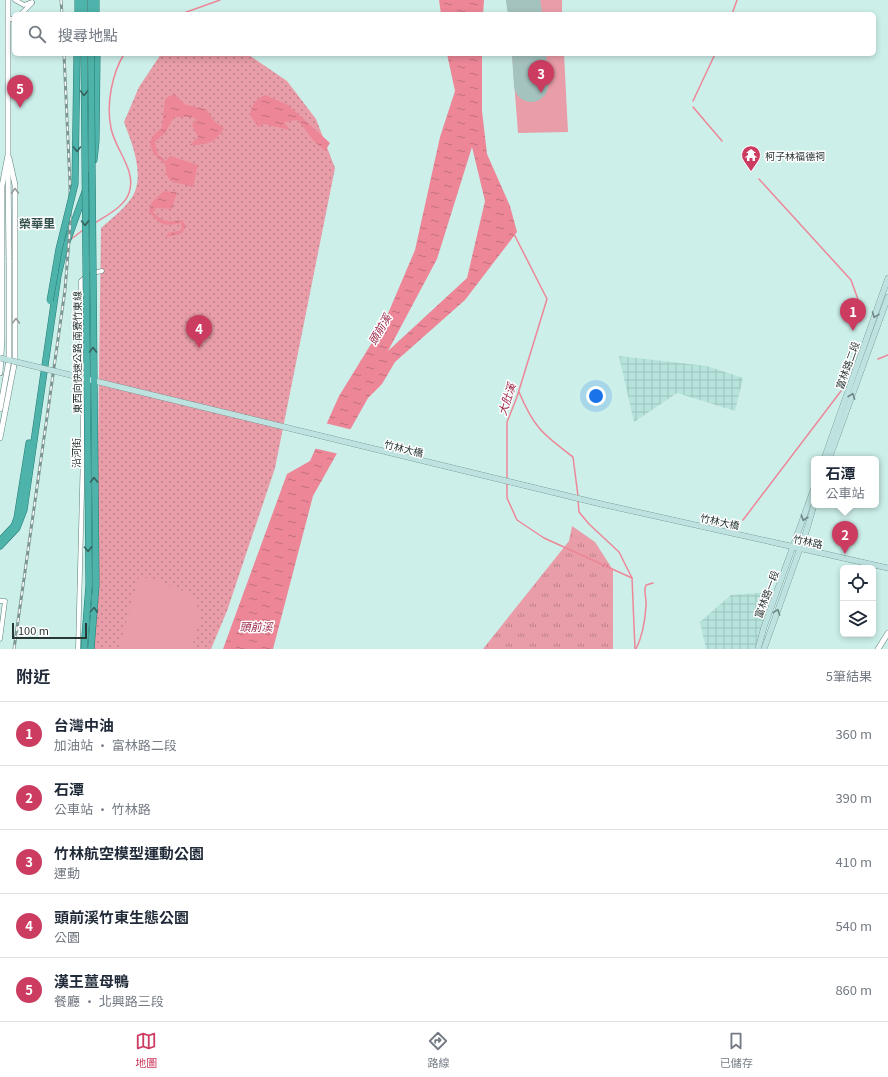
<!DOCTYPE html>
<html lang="zh-TW">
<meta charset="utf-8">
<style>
:root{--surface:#fff;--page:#f2f2f3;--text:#1f2937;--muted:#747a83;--line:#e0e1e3;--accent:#cc3c61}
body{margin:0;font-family:Georgia,"Noto Sans TC",serif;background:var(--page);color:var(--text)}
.controls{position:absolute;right:12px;bottom:12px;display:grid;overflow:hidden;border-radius:6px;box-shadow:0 2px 6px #0003}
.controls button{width:36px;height:36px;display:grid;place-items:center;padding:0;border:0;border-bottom:1px solid var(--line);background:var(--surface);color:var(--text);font:20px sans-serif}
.scale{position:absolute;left:12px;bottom:10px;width:75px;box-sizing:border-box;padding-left:4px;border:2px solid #293735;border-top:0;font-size:11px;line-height:14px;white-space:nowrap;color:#293735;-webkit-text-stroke:3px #fff;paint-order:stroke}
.you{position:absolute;left:596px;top:396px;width:14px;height:14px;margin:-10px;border:3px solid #fff;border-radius:50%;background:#1a73e8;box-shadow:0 0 0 6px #1a73e833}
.badge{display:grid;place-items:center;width:26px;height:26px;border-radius:50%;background:var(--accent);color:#fff;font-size:13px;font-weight:700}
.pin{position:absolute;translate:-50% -33px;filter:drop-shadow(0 1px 2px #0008)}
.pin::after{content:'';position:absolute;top:21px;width:14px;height:12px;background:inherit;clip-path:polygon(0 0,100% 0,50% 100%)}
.popup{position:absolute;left:811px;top:456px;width:68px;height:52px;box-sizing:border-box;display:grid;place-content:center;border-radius:6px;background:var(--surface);filter:drop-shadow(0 1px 3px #0005);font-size:13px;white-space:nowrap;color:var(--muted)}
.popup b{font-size:15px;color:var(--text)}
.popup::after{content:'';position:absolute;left:50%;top:100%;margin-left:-8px;border:8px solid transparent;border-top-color:var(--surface)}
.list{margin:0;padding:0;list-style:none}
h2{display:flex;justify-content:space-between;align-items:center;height:52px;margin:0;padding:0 16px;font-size:17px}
h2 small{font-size:13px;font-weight:400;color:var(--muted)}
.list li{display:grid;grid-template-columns:26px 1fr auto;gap:12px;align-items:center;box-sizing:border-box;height:64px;padding:0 16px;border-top:1px solid var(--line)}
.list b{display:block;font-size:15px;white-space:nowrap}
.list p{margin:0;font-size:13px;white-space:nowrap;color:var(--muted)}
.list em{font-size:13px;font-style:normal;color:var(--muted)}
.icon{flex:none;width:22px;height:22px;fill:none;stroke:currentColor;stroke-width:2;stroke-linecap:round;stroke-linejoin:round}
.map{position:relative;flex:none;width:888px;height:649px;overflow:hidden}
.search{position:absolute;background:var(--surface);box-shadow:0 2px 6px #0003;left:12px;right:12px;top:12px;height:44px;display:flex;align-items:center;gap:10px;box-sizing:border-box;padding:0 14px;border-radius:6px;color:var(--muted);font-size:15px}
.sheet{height:372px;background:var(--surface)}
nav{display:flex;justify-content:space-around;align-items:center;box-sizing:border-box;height:56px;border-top:1px solid var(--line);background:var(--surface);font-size:11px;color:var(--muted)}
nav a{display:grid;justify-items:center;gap:2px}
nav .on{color:var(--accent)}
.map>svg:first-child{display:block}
.industrial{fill:url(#industrial-grid)}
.grass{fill:url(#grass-tufts)}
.park{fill:url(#park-dots)}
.garden{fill:#e89da8}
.water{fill:url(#water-ripples);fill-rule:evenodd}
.pier{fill:#ccefea}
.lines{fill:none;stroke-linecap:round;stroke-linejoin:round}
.stream{stroke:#ed8798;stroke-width:1.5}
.runway{stroke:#a4c2be;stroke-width:34}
.minor-casing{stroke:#5f7f7b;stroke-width:5}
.tertiary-casing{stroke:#5f7f7b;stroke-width:6}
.secondary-casing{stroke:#5f7f7b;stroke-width:6}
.trunk-casing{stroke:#247b73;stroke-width:7}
.minor{stroke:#fff;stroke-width:4}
.tertiary{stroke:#fff;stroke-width:5}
.secondary{stroke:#bde2df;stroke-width:5.5}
.trunk{stroke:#4eb3aa;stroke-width:6}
.rail-casing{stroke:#7d9693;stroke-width:3}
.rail{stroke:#fff;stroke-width:1.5;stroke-dasharray:4.5;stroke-linecap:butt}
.tertiary-bridge-casing{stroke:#5f7f7b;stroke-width:6;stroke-linecap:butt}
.secondary-bridge-casing{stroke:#5f7f7b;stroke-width:6;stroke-linecap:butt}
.trunk-bridge-casing{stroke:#247b73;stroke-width:7;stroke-linecap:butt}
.tertiary-bridge{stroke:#fff;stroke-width:5}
.secondary-bridge{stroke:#bde2df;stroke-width:5.5}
.trunk-bridge{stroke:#4eb3aa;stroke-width:6}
.oneway{stroke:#36625e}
.oneway2{stroke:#949b9a}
.oneway3{stroke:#6c8482}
.labels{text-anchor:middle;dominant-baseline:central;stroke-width:3;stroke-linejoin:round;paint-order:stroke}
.poi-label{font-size:10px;fill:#293735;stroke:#fff;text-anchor:start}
.street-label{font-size:10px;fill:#293735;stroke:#fff}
.water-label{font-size:11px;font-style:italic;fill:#992143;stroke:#fff}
.quarter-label{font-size:12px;font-weight:bold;fill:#2f4e4a;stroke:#fff}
</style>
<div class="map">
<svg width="888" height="649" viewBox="0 0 888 649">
<defs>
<pattern id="industrial-grid" width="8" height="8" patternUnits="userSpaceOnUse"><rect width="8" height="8" fill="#b7e3dd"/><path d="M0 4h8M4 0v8" fill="none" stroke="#9dc3be"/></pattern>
<pattern id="grass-tufts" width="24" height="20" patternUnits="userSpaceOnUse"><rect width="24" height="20" fill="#e89da8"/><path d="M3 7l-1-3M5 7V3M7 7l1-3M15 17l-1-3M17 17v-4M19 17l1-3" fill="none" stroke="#bc818a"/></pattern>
<pattern id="park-dots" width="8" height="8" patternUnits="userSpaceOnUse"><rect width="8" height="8" fill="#e89da8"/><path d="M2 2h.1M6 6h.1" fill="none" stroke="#bc818a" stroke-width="1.8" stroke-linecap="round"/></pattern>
<pattern id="water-ripples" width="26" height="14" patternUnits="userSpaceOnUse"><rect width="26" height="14" fill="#ed8798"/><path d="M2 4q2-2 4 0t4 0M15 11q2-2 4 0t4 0" fill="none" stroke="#c06f7d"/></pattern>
</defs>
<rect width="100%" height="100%" fill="#ccefea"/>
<g class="industrial">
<path d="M 619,356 L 707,366 L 743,378 L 735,411 L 677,393 L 634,422 Z"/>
<path d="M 772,592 L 755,649 L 706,649 L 700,622 L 731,595 Z"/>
</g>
<path class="grass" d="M 572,526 L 595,542 L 613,570 L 613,649 L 483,649 L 569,541 Z"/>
<path class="park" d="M 161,54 L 249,55 L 287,81 L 316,119 L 335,168 L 275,468 L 227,611 L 211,649 L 89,649 L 97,518 L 101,228 C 111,219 122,211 130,200 C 147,178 132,144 124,122 L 139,87 Z"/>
<g class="garden">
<path d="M 508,0 L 562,0 L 562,14 L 509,14 Z"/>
<path d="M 512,54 L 564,54 L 568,132 L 518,133 Z"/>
<path d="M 139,576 L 161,582 L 191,594 L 201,613 L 192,649 L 126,649 L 119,647 Z"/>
</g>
<g class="water">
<path d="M 439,0 L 484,0 L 483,14 L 441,14 Z"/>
<path d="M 447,54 L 482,54 L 482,111 L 487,154 L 510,206 L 517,232 L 465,300 L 395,362 L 382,384 L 368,398 L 313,496 L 273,649 L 223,649 L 287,474 L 310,461 L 339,396 L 384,323 L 415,250 L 440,137 L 455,91 ZM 472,147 L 485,201 L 467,278 L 388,351 L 437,259 Z"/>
<path d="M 174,94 L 186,105 L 206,109 L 215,122 L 224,128 C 215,144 206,145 190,145 L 198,137 L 192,125 L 196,119 L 192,117 L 174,117 L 165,133 L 155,142 L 158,155 L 166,161 L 170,156 L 198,165 L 193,187 L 170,181 L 166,174 L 166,165 C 153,154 141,142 161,129 C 164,119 163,108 166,98 Z"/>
<path d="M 265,95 L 288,105 L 330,143 L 325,151 L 313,140 L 298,120 L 284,122 L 290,130 L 264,124 L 258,127 L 250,115 C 252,104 255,100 265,95 Z"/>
<path d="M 164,191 L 177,192 L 172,209 L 156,208 L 153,212 C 163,223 169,222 182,220 L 186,226 L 182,233 L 166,237 L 168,233 L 182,230 L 181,223 C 165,227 159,225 149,211 L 152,202 Z"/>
</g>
<path class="pier" d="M 325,423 L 353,430 L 339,454 L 313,448 Z"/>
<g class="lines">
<g class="stream">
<path d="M 181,14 L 220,0"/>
<path d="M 732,14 L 737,0"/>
<path d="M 693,101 L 715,54"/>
<path d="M 693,107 L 722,141"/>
<path d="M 759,179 L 851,280 L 864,316"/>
<path d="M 95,223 C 107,215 124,207 129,193 C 137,170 115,150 111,128 C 106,104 112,74 124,54"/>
<path d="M 514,234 L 547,299 L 517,397 L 507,422 L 507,498 L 517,520 L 544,538 L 632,578 L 635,649"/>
<path d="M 70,240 L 83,230"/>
<path d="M 878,359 L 888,355"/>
<path d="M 519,392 C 534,428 543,434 573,457 L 578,496"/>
<path d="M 578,500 L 579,512 L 589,524 L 619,552 L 632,578"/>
<path d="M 743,520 L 841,391"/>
<path d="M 636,649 C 643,635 645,622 646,606 C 647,598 643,592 646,585 L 653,583"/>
</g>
<g class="runway">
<path d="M 523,0 L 525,14"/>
<path d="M 529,54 L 531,85"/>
</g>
<defs>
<g id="minor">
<path d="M 15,0 L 24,5 L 32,2"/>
<path d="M 21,14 L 32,3"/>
<path d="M 8,19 L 14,19"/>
<path d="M 92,273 L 102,271"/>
<path d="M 0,601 L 5,601 L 0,639"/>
<path d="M 78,649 L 83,452 L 81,281 L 87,276"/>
</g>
<g id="tertiary">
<path d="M 8,166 L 9,262"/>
<path d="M 0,373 L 2,338 L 2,186 L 8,155 L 8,0"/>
<path d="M 0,409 L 9,360"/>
<path d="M 0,438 L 15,360 L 15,185 L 9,158"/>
<path d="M 878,649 L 888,633"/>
</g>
<g id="secondary">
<path d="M 824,459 L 888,278"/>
<path d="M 829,459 L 888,297"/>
<path d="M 772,542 L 888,568"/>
<path d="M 758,649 L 764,627 L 814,488"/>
<path d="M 764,649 L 807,529 L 814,505"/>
</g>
<g id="trunk">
<path d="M 96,0 L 96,14"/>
<path d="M 78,14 L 78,0"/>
<path d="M 84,14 L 84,0"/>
<path d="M 91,14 L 91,0"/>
<path d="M 94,160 L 96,141 L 97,54"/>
<path d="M 0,541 L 14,526 L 17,518 L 29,443"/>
<path d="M 0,546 L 17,528 L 24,510 L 58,276 L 64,250 L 91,175"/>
</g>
</defs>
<use href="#minor" class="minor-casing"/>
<use href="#tertiary" class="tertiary-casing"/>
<use href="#secondary" class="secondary-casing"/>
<use href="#trunk" class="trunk-casing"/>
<use href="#minor" class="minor"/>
<use href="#tertiary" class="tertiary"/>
<use href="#secondary" class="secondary"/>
<use href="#trunk" class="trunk"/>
<defs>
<g id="rail">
<path d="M 61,0 L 62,14"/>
<path d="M 14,649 L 65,290 L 70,228 L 70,184 L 64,54"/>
</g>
</defs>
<use href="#rail" class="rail-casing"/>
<use href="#rail" class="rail"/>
<defs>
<path id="tertiary-bridge" d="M 9,262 L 9,360"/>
<path id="secondary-bridge" d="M 0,358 L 601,504 L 772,542"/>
<g id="trunk-bridge">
<path d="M 84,54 L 89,585 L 84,649"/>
<path d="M 91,54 L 96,585 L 91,649"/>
<path d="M 50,301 L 59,249 L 75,184 L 77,54"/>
</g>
</defs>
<use href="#tertiary-bridge" class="tertiary-bridge-casing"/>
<use href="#secondary-bridge" class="secondary-bridge-casing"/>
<use href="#trunk-bridge" class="trunk-bridge-casing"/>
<use href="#tertiary-bridge" class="tertiary-bridge"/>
<use href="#secondary-bridge" class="secondary-bridge"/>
<use href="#trunk-bridge" class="trunk-bridge"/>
</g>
<defs><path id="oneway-chevron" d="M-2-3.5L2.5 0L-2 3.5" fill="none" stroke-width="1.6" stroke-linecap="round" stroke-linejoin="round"/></defs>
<g class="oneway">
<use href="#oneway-chevron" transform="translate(84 93) rotate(90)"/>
<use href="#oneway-chevron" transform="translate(77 149) rotate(90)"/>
<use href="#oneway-chevron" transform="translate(85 223) rotate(89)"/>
<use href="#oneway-chevron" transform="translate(93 350) rotate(-90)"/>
<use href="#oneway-chevron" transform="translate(94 480) rotate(-91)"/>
<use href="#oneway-chevron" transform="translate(88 549) rotate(89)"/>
<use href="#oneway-chevron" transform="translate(94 610) rotate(-86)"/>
</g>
<g class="oneway2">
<use href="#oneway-chevron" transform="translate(15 191) rotate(-91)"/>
<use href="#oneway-chevron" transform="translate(16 321) rotate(-89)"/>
</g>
<g class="oneway3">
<use href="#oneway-chevron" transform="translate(875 315) rotate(110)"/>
<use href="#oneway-chevron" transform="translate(852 396) rotate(-70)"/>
<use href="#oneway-chevron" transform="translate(804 518) rotate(109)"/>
<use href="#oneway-chevron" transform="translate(777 612) rotate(-70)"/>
</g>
<defs>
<symbol id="temple-pin" viewBox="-11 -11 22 30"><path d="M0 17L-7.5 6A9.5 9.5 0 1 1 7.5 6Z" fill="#cc3c61" stroke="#fff"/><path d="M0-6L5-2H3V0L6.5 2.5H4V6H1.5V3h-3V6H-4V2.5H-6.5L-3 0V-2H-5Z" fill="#fff"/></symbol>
</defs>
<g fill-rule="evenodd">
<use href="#temple-pin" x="740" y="144" width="22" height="30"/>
</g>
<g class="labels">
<g class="poi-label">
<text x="765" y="155">柯子林福德祠</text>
</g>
<g class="street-label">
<text transform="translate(76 352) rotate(-90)">東西向快速公路 南寮竹東線</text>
<text transform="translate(847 365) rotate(-70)">富林路二段</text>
<text transform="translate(404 448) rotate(14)">竹林大橋</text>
<text transform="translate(75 453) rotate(-90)">沿河街</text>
<text transform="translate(720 521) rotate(12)">竹林大橋</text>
<text transform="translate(808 541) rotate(12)">竹林路</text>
<text transform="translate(766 594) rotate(-69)">富林路一段</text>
</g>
<g class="water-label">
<text transform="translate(379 329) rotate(-60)">頭前溪</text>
<text transform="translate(506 399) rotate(-72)">大肚溪</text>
<text x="256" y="626">頭前溪</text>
</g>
<g class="quarter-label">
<text x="37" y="222">榮華里</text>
</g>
</g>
</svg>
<div class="controls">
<button><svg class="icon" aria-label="locate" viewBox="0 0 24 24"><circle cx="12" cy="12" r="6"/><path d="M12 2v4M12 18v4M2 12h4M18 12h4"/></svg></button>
<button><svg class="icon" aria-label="layers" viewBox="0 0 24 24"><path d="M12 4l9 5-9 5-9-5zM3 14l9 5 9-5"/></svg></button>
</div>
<div class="scale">100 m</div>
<div class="you"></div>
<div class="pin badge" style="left:853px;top:331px">1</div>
<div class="pin badge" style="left:845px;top:554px">2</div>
<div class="popup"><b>石潭</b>公車站</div>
<div class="pin badge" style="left:541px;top:93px">3</div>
<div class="pin badge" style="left:199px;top:348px">4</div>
<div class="pin badge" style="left:20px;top:108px">5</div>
<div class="search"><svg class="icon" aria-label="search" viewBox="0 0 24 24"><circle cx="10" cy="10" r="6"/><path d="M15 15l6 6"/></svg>搜尋地點</div>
</div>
<section class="sheet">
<h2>附近<small>5筆結果</small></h2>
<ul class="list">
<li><span class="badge">1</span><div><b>台灣中油</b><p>加油站 · 富林路二段</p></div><em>360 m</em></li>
<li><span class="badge">2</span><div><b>石潭</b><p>公車站 · 竹林路</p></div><em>390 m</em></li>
<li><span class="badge">3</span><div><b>竹林航空模型運動公園</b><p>運動</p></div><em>410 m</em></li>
<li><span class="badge">4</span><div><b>頭前溪竹東生態公園</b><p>公園</p></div><em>540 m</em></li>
<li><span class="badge">5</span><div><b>漢王薑母鴨</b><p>餐廳 · 北興路三段</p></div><em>860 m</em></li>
</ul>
</section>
<nav>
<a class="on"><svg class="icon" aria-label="map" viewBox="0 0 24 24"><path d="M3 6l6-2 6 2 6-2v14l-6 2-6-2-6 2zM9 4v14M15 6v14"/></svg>地圖</a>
<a><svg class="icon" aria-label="directions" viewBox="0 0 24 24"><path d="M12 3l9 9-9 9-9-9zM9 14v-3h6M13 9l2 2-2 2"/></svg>路線</a>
<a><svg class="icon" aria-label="saved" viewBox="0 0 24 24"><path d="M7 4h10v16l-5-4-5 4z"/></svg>已儲存</a>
</nav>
